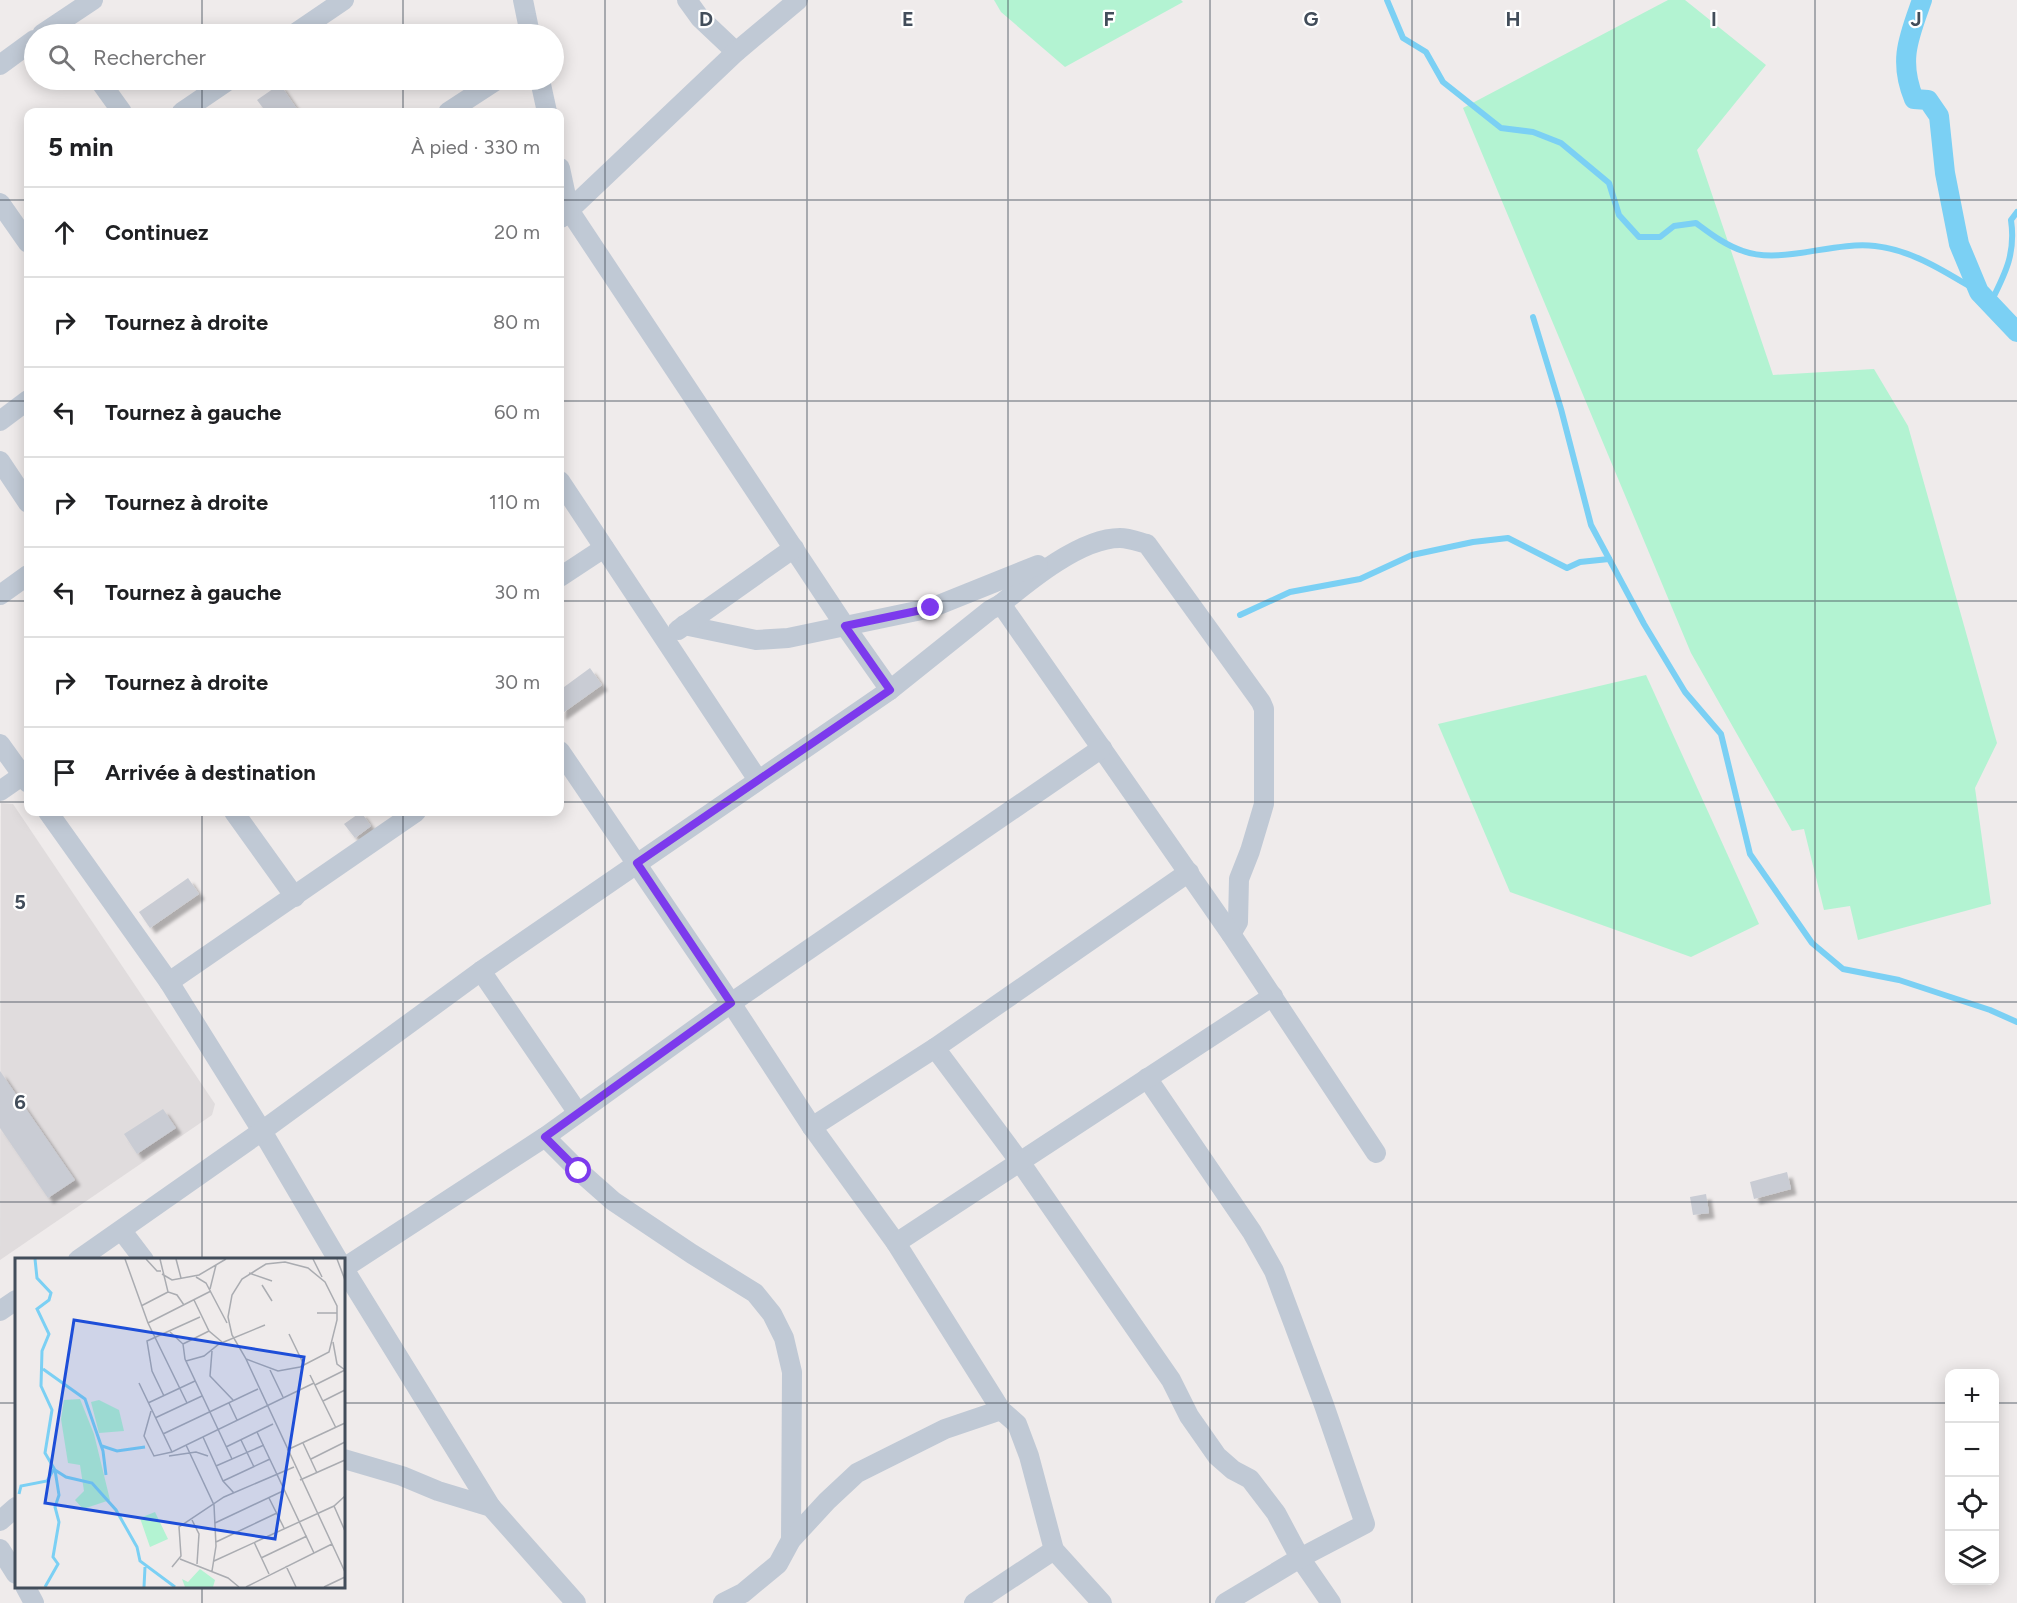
<!DOCTYPE html>
<html lang="fr">
<meta charset="utf-8">
<style>
:root{--surface:#fff;--page:#f6f6f6;--text:#202124;--muted:#757577;--line:#e0e0e0}
body{margin:0;font-family:Figtree,sans-serif;background:var(--page);color:var(--text)}
.controls{position:absolute;right:18px;bottom:18px;display:grid;overflow:hidden;border-radius:12px;box-shadow:0 3px 15px #0003}
.controls button{width:54px;height:54px;display:grid;place-items:center;padding:0;border:0;border-bottom:2px solid var(--line);background:var(--surface);color:var(--text);font:30px sans-serif}
.stop{position:absolute;width:18px;height:18px;margin:-14px;border:4px solid #7c3aed;border-radius:50%;background:#fff}
.stop.end{background:#7c3aed;border-color:#fff;box-shadow:0 2px 6px #0008}
.list{margin:0;padding:0;list-style:none}
h2{display:flex;justify-content:space-between;align-items:center;height:78px;margin:0;padding:0 24px;font-size:26px}
h2 small{font-size:20px;font-weight:400;color:var(--muted)}
.list li{display:grid;grid-template-columns:39px 1fr auto;gap:18px;align-items:center;box-sizing:border-box;height:90px;padding:0 24px;border-top:2px solid var(--line)}
.list b{display:block;font-size:22px;white-space:nowrap}
.list em{font-size:20px;font-style:normal;color:var(--muted)}
.icon{flex:none;width:33px;height:33px;fill:none;stroke:currentColor;stroke-width:2;stroke-linecap:round;stroke-linejoin:round}
.map{position:relative;flex:none;width:2017px;height:1603px;overflow:hidden}
.search{position:absolute;background:var(--surface);box-shadow:0 3px 15px #0003;left:24px;top:24px;width:540px;height:66px;display:flex;align-items:center;gap:15px;box-sizing:border-box;padding:0 21px;border-radius:33px;color:var(--muted);font-size:22px}
.panel{position:absolute;background:var(--surface);box-shadow:0 3px 15px #0003;left:24px;top:108px;width:540px;height:708px;border-radius:12px}
.map>svg:first-child{display:block}
.education{fill:#e0dcdd}
.green{fill:#b3f3d2}
.lines{fill:none;stroke-linecap:round;stroke-linejoin:round}
.stream{stroke:#7bd0f4;stroke-width:6}
.canal{stroke:#7bd0f4;stroke-width:20}
.building{fill:#c9ccd4;filter:url(#shadow)}
.minor{stroke:#c0c9d5;stroke-width:20}
.route{stroke:#7c3aed;stroke-width:8}
.grid{fill:none;stroke:#424d5a;stroke-width:1.5;stroke-opacity:0.55}
.inset-river{fill:none;stroke:#7bd0f4;stroke-width:3}
.inset-road{fill:none;stroke:#aaacb1;stroke-width:1.5}
.view{fill:#1d4ed8;fill-opacity:0.15;stroke:#1d4ed8;stroke-width:3}
.inset-edge{fill:none;stroke:#424d5a;stroke-width:3}
.grid-label{font-size:20px;text-anchor:middle;font-weight:bold;fill:#424d5a;stroke:#fff;stroke-width:4.5;stroke-linejoin:round;paint-order:stroke}
</style>
<div class="map">
<svg width="2017" height="1603" viewBox="0 0 2017 1603">
<defs>
<filter id="shadow"><feDropShadow dx="5.5" dy="5.5" stdDeviation="1.5" flood-color="#0004"/></filter>
</defs>
<rect width="100%" height="100%" fill="#efebeb"/>
<path class="education" d="M 1,803 L 13,804 L 215,1104 L 212,1115 L 0,1260 Z"/>
<g class="green">
<path d="M 994,0 L 1181,0 L 1183,2 L 1065,67 L 1001,12 Z"/>
<path d="M 1668,0 L 1685,0 L 1766,65 L 1697,150 L 1773,375 L 1874,369 L 1908,426 L 1997,743 L 1975,788 L 1991,904 L 1858,940 L 1850,906 L 1824,910 L 1804,829 L 1792,831 L 1691,653 L 1463,108 Z"/>
<path d="M 1646,675 L 1759,924 L 1691,957 L 1510,892 L 1438,724 Z"/>
</g>
<g class="lines">
<g class="stream">
<path d="M 1387,0 L 1403,38 L 1426,52 L 1443,82 L 1501,128 L 1533,132 L 1561,143 L 1609,183 L 1619,215 L 1639,237 L 1660,237 L 1674,226 L 1696,223 C 1711,234 1725,245 1743,251 C 1781,265 1833,241 1875,246 C 1913,250 1947,273 1979,292"/>
<path d="M 1990,304 C 2005,274 2016,254 2011,220 L 2017,212"/>
<path d="M 1533,317 L 1561,409 L 1591,525 L 1644,624 L 1685,692 L 1721,734 L 1750,854 L 1812,943 L 1843,969 L 1899,980 L 1990,1010 L 2017,1022"/>
<path d="M 1240,615 L 1290,592 L 1360,579 L 1412,555 L 1473,542 L 1508,538 L 1567,568 L 1580,562 L 1609,559"/>
</g>
<path class="canal" d="M 1922,0 C 1909,37 1898,60 1914,99 L 1928,100 L 1939,116 L 1945,173 L 1959,244 L 1979,292 L 2017,332"/>
</g>
<g class="building">
<path d="M 280,84 L 299,112 L 266,112 L 257,100 Z"/>
<path d="M 590,668 L 602,685 L 560,715 L 560,690 Z"/>
<path d="M 361,812 L 371,826 L 355,838 L 344,824 Z"/>
<path d="M 188,878 L 199,894 L 150,928 L 139,912 Z"/>
<path d="M 0,1071 L 75,1180 L 48,1198 L 0,1128 Z"/>
<path d="M 163,1109 L 176,1128 L 137,1154 L 124,1134 Z"/>
<path d="M 1787,1172 L 1791,1189 L 1754,1199 L 1750,1182 Z"/>
<path d="M 1706,1194 L 1709,1213 L 1693,1215 L 1690,1197 Z"/>
</g>
<g class="lines">
<g class="minor">
<path d="M 523,0 L 530,34"/>
<path d="M 687,0 L 700,18 L 736,52"/>
<path d="M 42,34 L 93,0"/>
<path d="M 294,34 L 344,0"/>
<path d="M 0,65 L 34,40"/>
<path d="M 99,80 L 122,112"/>
<path d="M 540,80 L 547,112"/>
<path d="M 182,112 L 229,80"/>
<path d="M 448,112 L 497,80"/>
<path d="M 560,168 L 569,210 L 845,626 L 890,690"/>
<path d="M 0,203 L 28,243"/>
<path d="M 561,218 L 736,52 L 798,0"/>
<path d="M 0,421 L 28,400"/>
<path d="M 0,461 L 28,503"/>
<path d="M 560,481 L 758,780"/>
<path d="M 560,577 L 604,548"/>
<path d="M 0,595 L 28,575"/>
<path d="M 1001,604 C 1030,580 1081,538 1120,538 C 1129,538 1139,542 1147,544 L 1261,702 L 1264,709 L 1264,804 L 1250,851 L 1239,879 L 1238,922 L 1231,934"/>
<path d="M 684,625 L 756,640 L 788,638 L 931,608 L 1038,565"/>
<path d="M 678,630 L 794,548"/>
<path d="M 0,744 L 28,783"/>
<path d="M 560,751 L 731,1003 L 812,1127 L 896,1243 L 1001,1410 L 1017,1424 L 1029,1456 L 1054,1550 L 1102,1603"/>
<path d="M 0,791 L 23,775"/>
<path d="M 48,812 L 169,982 L 262,1131 L 338,1260"/>
<path d="M 234,812 L 295,897"/>
<path d="M 481,971 L 578,1113"/>
<path d="M 169,982 L 416,812"/>
<path d="M 935,1048 L 1020,1162 L 1171,1380 L 1189,1416 L 1217,1456 L 1233,1470 L 1250,1479 L 1276,1513 L 1300,1558 L 1331,1603"/>
<path d="M 1147,1078 L 1252,1232 L 1274,1271 L 1324,1405 L 1365,1524 L 1300,1558 L 1225,1603"/>
<path d="M 812,1127 L 935,1048 L 1189,872"/>
<path d="M 545,1137 L 579,1171 L 613,1201 L 692,1254 L 755,1293 L 772,1314 L 784,1338 L 792,1372 L 791,1540"/>
<path d="M 122,1231 L 144,1260"/>
<path d="M 896,1243 L 1273,996"/>
<path d="M 78,1260 L 262,1131 L 481,971 L 890,690 L 990,610 L 1001,604 L 1231,934 L 1376,1153"/>
<path d="M 344,1268 L 545,1137 L 731,1003 L 1102,748"/>
<path d="M 344,1269 L 491,1507"/>
<path d="M 0,1311 L 16,1300"/>
<path d="M 344,1459 L 402,1476 L 438,1491 L 491,1507 L 576,1603"/>
<path d="M 0,1521 L 16,1507"/>
<path d="M 0,1549 L 16,1574"/>
<path d="M 25,1586 L 34,1603"/>
<path d="M 723,1603 L 743,1593 L 778,1564 L 791,1540 L 827,1501 L 857,1473 L 945,1429 L 1001,1410"/>
<path d="M 974,1603 L 1054,1550"/>
</g>
</g>
<g class="lines">
<path class="route" d="M 579,1171 L 545,1137 L 731,1003 L 637,863 L 890,690 L 845,626 L 931,608"/>
</g>
<path class="grid" d="M 202,0 L 202,34M 403,0 L 403,34M 605,0 L 605,1603M 807,0 L 807,1603M 1008,0 L 1008,1603M 1210,0 L 1210,1603M 1412,0 L 1412,1603M 1614,0 L 1614,1603M 1815,0 L 1815,1603M 202,80 L 202,112M 403,80 L 403,112M 0,200 L 28,200M 560,200 L 2017,200M 0,401 L 28,401M 560,401 L 2017,401M 0,601 L 28,601M 560,601 L 2017,601M 0,802 L 28,802M 560,802 L 2017,802M 202,812 L 202,1260M 403,812 L 403,1603M 0,1002 L 2017,1002M 0,1202 L 2017,1202M 0,1403 L 16,1403M 344,1403 L 1950,1403M 1994,1403 L 2017,1403M 202,1586 L 202,1603"/>
<g transform="translate(15 1258)">
<rect width="330" height="330" fill="#efebeb"/>
<path d="M 65,141 L 79,176 L 95,242 L 68,251 L 60,242 L 69,233 L 65,207 L 53,205 L 46,161 L 49,142 ZM 84,142 L 104,152 L 109,173 L 84,175 L 76,144 ZM 140,254 L 153,281 L 135,289 L 125,260 ZM 185,311 L 200,322 L 198,329 L 170,329 L 167,321 L 173,324 Z" fill="#b3f3d2"/>
<path class="inset-river" d="M 20,1 L 22,20 L 36,35 L 34,42 L 22,51 L 34,76 L 27,93 L 26,128 L 37,152 L 30,195 L 40,212 L 44,237 L 40,249 L 44,264 L 38,299 L 43,306 L 30,329M 28,111 L 70,141 L 88,193 L 91,217M 87,188 L 102,193 L 130,189M 40,212 L 51,219 L 77,225 L 101,252 L 122,289 L 125,303 L 160,329M 4,236 L 6,228 L 32,223 L 39,211M 129,329 L 130,309"/>
<path class="inset-road" d="M 110,1 L 133,65 L 172,145M 131,1 L 142,13 L 146,13M 145,1 L 153,34 L 162,37 L 169,47M 161,1 L 166,20M 298,1 L 307,19M 322,1 L 330,22M 270,4 L 293,10 L 310,24 L 322,48 L 322,62 L 314,94 L 285,109 L 263,113 L 231,101 L 217,77 L 213,59 L 217,37 L 227,21 L 251,6 ZM 234,15 L 257,23M 147,16 L 157,22 L 184,17 L 211,1M 181,19 L 191,25 L 212,65M 247,27 L 257,43M 195,31 L 201,7M 179,42 L 194,73 L 207,84M 126,48 L 153,34M 302,55 L 322,55M 133,65 L 196,33M 155,74 L 168,86 L 170,101 L 217,201M 274,76 L 289,107M 318,84 L 322,106 L 330,112M 168,86 L 194,73M 197,93 L 195,118 L 218,142M 231,101 L 330,314M 171,103 L 189,98 L 204,86 L 250,67M 255,112 L 268,139M 295,117 L 321,170M 124,125 L 157,194 L 299,125M 300,127 L 330,112M 149,138 L 137,113 L 132,83 L 185,59M 308,143 L 330,132M 133,145 L 180,123M 214,145 L 222,162M 136,153 L 129,178 L 139,198 L 157,194M 140,160 L 187,138M 242,174 L 299,295M 148,176 L 243,131M 188,179 L 208,223 L 219,235M 226,182 L 239,209M 288,185 L 302,215M 171,187 L 199,247 L 201,288 L 197,313M 211,189 L 258,166M 272,192 L 330,165M 154,198 L 181,194 L 193,198M 296,201 L 330,184M 201,208 L 249,187M 285,222 L 330,202M 208,223 L 255,201M 254,240 L 269,270M 319,248 L 330,273M 177,262 L 184,276 L 182,306M 200,265 L 270,232M 201,284 L 262,255M 239,284 L 254,316M 246,300 L 292,278M 165,301 L 213,320 L 224,329M 199,303 L 319,248 L 330,238M 271,308 L 281,329M 157,309 L 166,298 L 164,269 L 209,239 L 279,209M 231,329 L 317,286M 309,329 L 330,319"/>
<path class="view" d="M 59,62 L 289,99 L 260,281 L 30,245 Z"/>
<rect width="330" height="330" class="inset-edge"/>
</g>
<g class="grid-label">
<text x="706" y="26">D</text>
<text x="908" y="26">E</text>
<text x="1109" y="26">F</text>
<text x="1311" y="26">G</text>
<text x="1513" y="26">H</text>
<text x="1714" y="26">I</text>
<text x="1916" y="26">J</text>
<text x="20" y="909">5</text>
<text x="20" y="1109">6</text>
</g>
</svg>
<div class="controls">
<button>+</button>
<button>−</button>
<button><svg class="icon" aria-label="locate" viewBox="0 0 24 24"><circle cx="12" cy="12" r="6"/><path d="M12 2v4M12 18v4M2 12h4M18 12h4"/></svg></button>
<button><svg class="icon" aria-label="layers" viewBox="0 0 24 24"><path d="M12 4l9 5-9 5-9-5zM3 14l9 5 9-5"/></svg></button>
</div>
<div class="stop" style="left:579px;top:1171px"></div>
<div class="stop end" style="left:931px;top:608px"></div>
<div class="search"><svg class="icon" aria-label="search" viewBox="0 0 24 24"><circle cx="10" cy="10" r="6"/><path d="M15 15l6 6"/></svg>Rechercher</div>
<section class="panel">
<h2>5 min<small>À pied · 330 m</small></h2>
<ul class="list">
<li><svg class="icon" aria-label="ahead" viewBox="0 0 24 24"><path d="M12 20V5M6 11l6-6 6 6"/></svg><div><b>Continuez</b></div><em>20 m</em></li>
<li><svg class="icon" aria-label="right" viewBox="0 0 24 24"><path d="M7 20v-9h11M14 6l5 5-5 5"/></svg><div><b>Tournez à droite</b></div><em>80 m</em></li>
<li><svg class="icon" aria-label="left" viewBox="0 0 24 24"><path d="M17 20v-9H6M10 6l-5 5 5 5"/></svg><div><b>Tournez à gauche</b></div><em>60 m</em></li>
<li><svg class="icon" aria-label="right" viewBox="0 0 24 24"><path d="M7 20v-9h11M14 6l5 5-5 5"/></svg><div><b>Tournez à droite</b></div><em>110 m</em></li>
<li><svg class="icon" aria-label="left" viewBox="0 0 24 24"><path d="M17 20v-9H6M10 6l-5 5 5 5"/></svg><div><b>Tournez à gauche</b></div><em>30 m</em></li>
<li><svg class="icon" aria-label="right" viewBox="0 0 24 24"><path d="M7 20v-9h11M14 6l5 5-5 5"/></svg><div><b>Tournez à droite</b></div><em>30 m</em></li>
<li><svg class="icon" aria-label="arrive" viewBox="0 0 24 24"><path d="M6 21V4h12l-3 4 3 4H6"/></svg><div><b>Arrivée à destination</b></div></li>
</ul>
</section>
</div>
